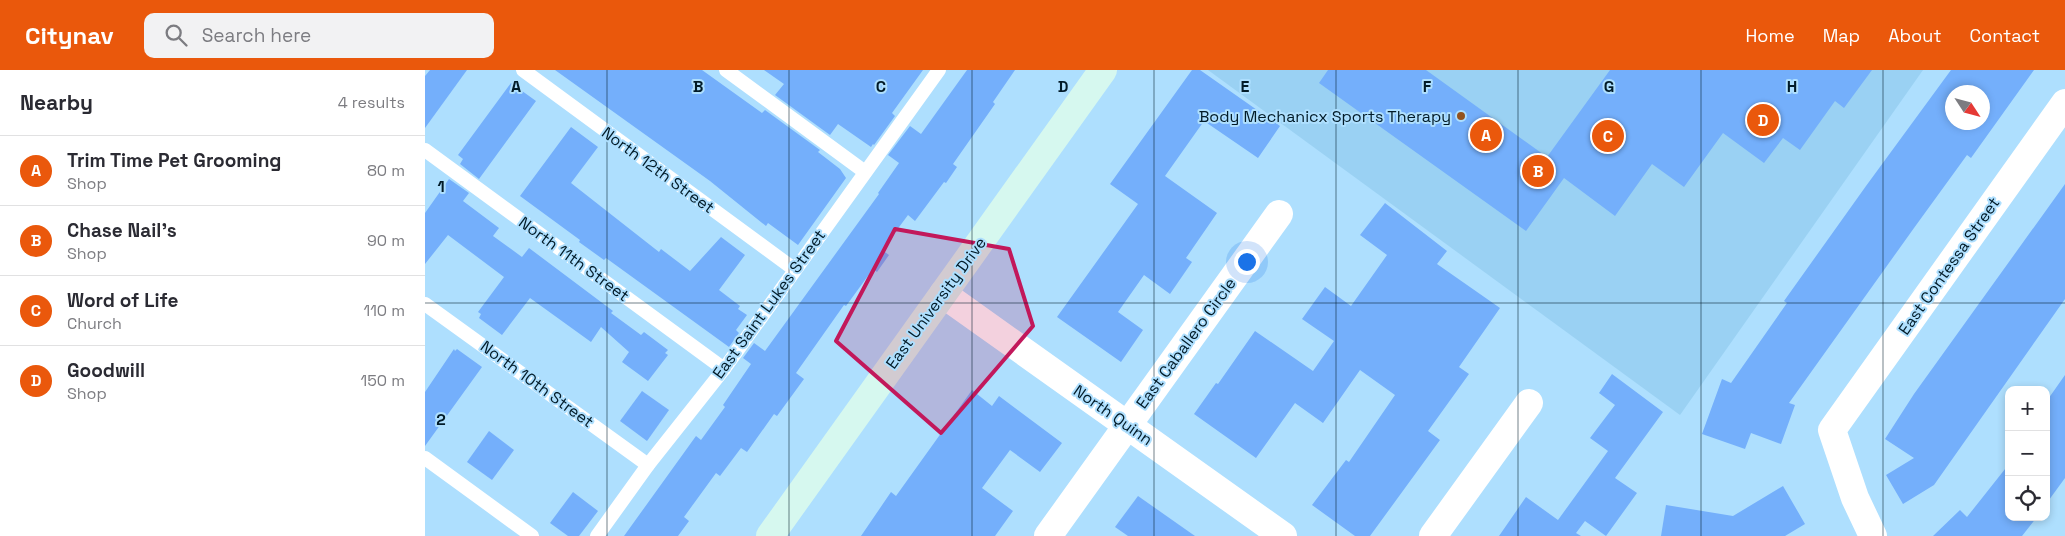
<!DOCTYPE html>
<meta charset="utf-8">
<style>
:root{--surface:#fff;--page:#f2f2f3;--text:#2b2b33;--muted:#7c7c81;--line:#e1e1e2;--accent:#ea580c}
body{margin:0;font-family:"Space Grotesk",sans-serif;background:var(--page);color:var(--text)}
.controls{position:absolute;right:15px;bottom:15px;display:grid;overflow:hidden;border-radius:10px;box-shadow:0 2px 8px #0003}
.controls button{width:45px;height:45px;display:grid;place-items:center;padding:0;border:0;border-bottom:1px solid var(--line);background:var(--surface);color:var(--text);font:25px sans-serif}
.compass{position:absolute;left:1520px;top:15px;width:45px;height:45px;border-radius:50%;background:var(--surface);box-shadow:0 2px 8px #0003;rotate:126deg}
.you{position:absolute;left:821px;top:191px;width:18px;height:18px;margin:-12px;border:4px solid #fff;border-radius:50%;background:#1a73e8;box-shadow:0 0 0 8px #1a73e833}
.badge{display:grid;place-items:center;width:32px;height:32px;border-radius:50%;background:var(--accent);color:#fff;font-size:16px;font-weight:700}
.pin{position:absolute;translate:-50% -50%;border:2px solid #fff;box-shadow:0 1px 5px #0006}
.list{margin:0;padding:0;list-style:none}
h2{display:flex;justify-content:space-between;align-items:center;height:65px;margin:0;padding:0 20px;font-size:21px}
h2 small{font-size:16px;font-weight:400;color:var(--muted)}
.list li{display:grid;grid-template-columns:32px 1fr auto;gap:15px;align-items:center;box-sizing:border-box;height:70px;padding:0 20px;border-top:1px solid var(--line)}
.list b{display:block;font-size:19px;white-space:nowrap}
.list p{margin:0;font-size:16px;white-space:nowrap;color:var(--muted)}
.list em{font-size:16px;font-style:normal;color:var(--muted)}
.icon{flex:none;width:28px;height:28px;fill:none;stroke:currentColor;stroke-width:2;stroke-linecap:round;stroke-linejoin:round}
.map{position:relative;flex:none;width:1640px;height:466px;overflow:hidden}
header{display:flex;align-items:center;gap:30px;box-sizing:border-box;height:70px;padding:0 25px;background:var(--accent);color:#fff}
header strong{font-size:24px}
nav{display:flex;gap:28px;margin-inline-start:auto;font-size:18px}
.search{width:350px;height:45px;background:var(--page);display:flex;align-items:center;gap:12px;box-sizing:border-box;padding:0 18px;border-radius:10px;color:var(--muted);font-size:19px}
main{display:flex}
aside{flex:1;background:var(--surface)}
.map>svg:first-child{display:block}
.built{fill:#9ad1f3}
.building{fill:#74affb;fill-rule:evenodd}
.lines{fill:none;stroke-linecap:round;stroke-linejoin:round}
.lane{stroke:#fff;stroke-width:14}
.street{stroke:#fff;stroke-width:28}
.secondary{stroke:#d6f8ef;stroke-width:28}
.marked{fill:#c2185b;fill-opacity:0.2;stroke:#c2185b;stroke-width:4;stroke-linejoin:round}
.grid{fill:none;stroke:#021b28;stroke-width:1;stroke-opacity:0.55}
.poi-dot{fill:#93521e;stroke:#aedffe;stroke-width:2}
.labels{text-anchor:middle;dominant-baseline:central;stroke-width:4;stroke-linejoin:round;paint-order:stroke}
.poi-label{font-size:16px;fill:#021b28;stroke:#aedffe;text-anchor:end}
.street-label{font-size:16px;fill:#021b28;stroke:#aedffe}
.grid-label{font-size:16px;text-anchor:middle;font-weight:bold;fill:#021b28;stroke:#aedffe;stroke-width:4;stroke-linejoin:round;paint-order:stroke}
</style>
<header>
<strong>Citynav</strong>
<div class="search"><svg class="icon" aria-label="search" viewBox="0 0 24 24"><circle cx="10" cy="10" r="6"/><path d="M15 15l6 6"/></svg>Search here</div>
<nav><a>Home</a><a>Map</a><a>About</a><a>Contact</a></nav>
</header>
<main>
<aside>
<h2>Nearby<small>4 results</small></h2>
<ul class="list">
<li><span class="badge">A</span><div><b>Trim Time Pet Grooming</b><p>Shop</p></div><em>80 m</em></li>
<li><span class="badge">B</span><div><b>Chase Nail's</b><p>Shop</p></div><em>90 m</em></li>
<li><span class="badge">C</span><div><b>Word of Life</b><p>Church</p></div><em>110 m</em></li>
<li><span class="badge">D</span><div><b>Goodwill</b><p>Shop</p></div><em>150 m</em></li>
</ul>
</aside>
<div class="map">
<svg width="1640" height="466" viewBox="0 0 1640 466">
<rect width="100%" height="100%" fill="#aedffe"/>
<path class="built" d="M 783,0 L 1498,0 L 1255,345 Z"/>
<g class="building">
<path d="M 5,0 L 42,0 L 0,58 L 0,6 Z"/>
<path d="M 130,0 L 277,0 L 337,43 L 340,40 L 395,80 L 393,82 L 415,99 L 421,108 L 373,175 L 343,153 L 341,156 L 285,111 Z"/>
<path d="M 339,0 L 498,0 L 467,43 L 470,46 L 449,75 L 448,74 L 446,77 L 413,54 L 405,65 L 350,25 L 359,14 Z"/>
<path d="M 542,0 L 590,0 L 568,32 L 570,34 L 528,94 L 532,97 L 521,113 L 519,112 L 490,151 L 483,145 L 457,180 L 464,185 L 452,202 L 448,199 L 421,236 L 419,235 L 371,303 L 379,309 L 352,346 L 349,344 L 322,382 L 316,378 L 295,406 L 291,403 L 259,447 L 264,451 L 253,466 L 199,466 L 271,366 L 276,370 L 300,337 L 298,335 L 326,294 L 318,288 L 329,273 L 340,281 L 454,124 L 453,123 L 474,93 L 463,85 L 485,56 L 496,64 Z"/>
<path d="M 767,0 L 775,0 L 855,56 L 833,88 L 779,51 L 740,106 L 792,143 L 761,188 L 767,192 L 745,224 L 719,205 L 693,242 L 718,260 L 696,292 L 632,247 L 713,134 L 685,114 Z"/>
<path d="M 903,0 L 1001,0 L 1122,87 L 1185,0 L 1447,0 L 1419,38 L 1410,31 L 1375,80 L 1358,68 L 1339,93 L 1298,63 L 1259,117 L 1227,94 L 1190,146 L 1139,108 L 1101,161 L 894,13 Z"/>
<path d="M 1526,0 L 1609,0 L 1546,88 L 1542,85 L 1489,158 L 1364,333 L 1370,335 L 1356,374 L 1326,363 L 1320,379 L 1277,364 L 1297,309 L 1306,313 L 1362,233 L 1359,231 L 1441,116 ZM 1528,22 L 1558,22 L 1558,52 L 1528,52 Z"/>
<path d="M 86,13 L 111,31 L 54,109 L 35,94 L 38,89 L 33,85 Z"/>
<path d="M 146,57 L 173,77 L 146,113 L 234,182 L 236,179 L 265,201 L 296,167 L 320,185 L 294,220 L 315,236 L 313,239 L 322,245 L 311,260 L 314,263 L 304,277 L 181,188 L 179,190 L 154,172 L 155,170 L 95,126 Z"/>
<path d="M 24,109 L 44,123 L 38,131 L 74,158 L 68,166 L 97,187 L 104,178 L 188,241 L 186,243 L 216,265 L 219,262 L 243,280 L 240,283 L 243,285 L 223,311 L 197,292 L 204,282 L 176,257 L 166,272 L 105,228 L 77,265 L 54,248 L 56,244 L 53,242 L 79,207 L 23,165 L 0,194 L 0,143 Z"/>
<path d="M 1640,114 L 1640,229 L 1509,415 L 1478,434 L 1461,405 L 1489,388 L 1460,369 L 1489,324 Z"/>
<path d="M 960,133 L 1022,181 L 1012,194 L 1075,238 L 1034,297 L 1044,304 L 1003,361 L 1015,370 L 945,466 L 930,466 L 887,435 L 921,390 L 924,392 L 970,325 L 935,300 L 898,353 L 870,333 L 831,388 L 769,344 L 791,313 L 793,314 L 830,261 L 888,301 L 909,271 L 877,249 L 900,217 L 926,236 L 962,185 L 935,165 Z"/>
<path d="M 29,279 L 30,281 L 32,279 L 57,297 L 0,376 L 0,322 Z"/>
<path d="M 1187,304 L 1238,342 L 1190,408 L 1212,423 L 1181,466 L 1160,451 L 1151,463 L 1156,466 L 1074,466 L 1101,427 L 1133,450 L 1183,381 L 1165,368 L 1190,335 L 1174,323 Z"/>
<path d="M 1640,305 L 1640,408 L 1621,434 L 1621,360 L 1623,358 L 1621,356 L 1621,332 Z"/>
<path d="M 547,320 L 567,336 L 574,326 L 637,373 L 615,402 L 585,380 L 557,418 L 588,441 L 570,466 L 436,466 L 466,422 L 471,426 Z"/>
<path d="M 217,321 L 244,340 L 222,371 L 195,351 Z"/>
<path d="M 64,361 L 89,380 L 67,410 L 42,392 Z"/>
<path d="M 1584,394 L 1584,447 L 1612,447 L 1597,466 L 1508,466 L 1535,440 L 1542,447 Z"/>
<path d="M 1358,416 L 1380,454 L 1360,466 L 1236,466 L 1241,435 L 1308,446 Z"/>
<path d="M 148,422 L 173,441 L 154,466 L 143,466 L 125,453 Z"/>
<path d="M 713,426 L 770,466 L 703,466 L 690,457 Z"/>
</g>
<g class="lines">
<g class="lane">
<path d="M 98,0 L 369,199"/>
<path d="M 301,0 L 440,102"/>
<path d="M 0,80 L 299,299"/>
<path d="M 0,234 L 223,395"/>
<path d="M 0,388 L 107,466"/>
<path d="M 172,466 L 223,395 L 299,299 L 514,0"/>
</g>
<g class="street">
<path d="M 518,224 L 858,466"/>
<path d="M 623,466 L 854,144"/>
<path d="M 1008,466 L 1104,333"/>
<path d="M 1448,466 L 1430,428 L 1407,360 L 1640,33"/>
</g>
<path class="secondary" d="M 345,466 L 678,0"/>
</g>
<path class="marked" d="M 470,159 L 584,179 L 608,256 L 516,363 L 411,271 Z"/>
<path class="grid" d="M 182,0 L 182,466M 364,0 L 364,466M 547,0 L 547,466M 729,0 L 729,466M 911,0 L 911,466M 1093,0 L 1093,466M 1276,0 L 1276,466M 1458,0 L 1458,466M 0,233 L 1640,233"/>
<circle class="poi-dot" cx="1036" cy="46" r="5"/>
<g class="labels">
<g class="poi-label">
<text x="1026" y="46">Body Mechanicx Sports Therapy</text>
</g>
<g class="street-label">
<text transform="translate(233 100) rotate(36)">North 12th Street</text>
<text transform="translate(149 189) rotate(36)">North 11th Street</text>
<text transform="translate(1524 196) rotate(-55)">East Contessa Street</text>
<text transform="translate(511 233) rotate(-54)">East University Drive</text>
<text transform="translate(344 234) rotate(-54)">East Saint Lukes Street</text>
<text transform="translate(761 273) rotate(-54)">East Caballero Circle</text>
<text transform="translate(112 314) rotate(36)">North 10th Street</text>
<text transform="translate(688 345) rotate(35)">North Quinn</text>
</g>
</g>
<g class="grid-label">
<text x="91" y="22">A</text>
<text x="273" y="22">B</text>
<text x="456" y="22">C</text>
<text x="638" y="22">D</text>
<text x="820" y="22">E</text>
<text x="1002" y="22">F</text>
<text x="1184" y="22">G</text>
<text x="1367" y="22">H</text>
<text x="16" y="122">1</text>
<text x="16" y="355">2</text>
</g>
</svg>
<div class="controls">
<button>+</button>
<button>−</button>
<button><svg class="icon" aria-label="locate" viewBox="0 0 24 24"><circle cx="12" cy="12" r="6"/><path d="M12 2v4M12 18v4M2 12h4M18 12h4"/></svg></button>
</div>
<svg class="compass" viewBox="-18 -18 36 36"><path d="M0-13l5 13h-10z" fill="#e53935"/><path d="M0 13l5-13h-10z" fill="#7c7c81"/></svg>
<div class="you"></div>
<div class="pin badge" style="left:1061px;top:65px">A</div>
<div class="pin badge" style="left:1113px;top:101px">B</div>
<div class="pin badge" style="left:1183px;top:66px">C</div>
<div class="pin badge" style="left:1338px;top:50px">D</div>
</div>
</main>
